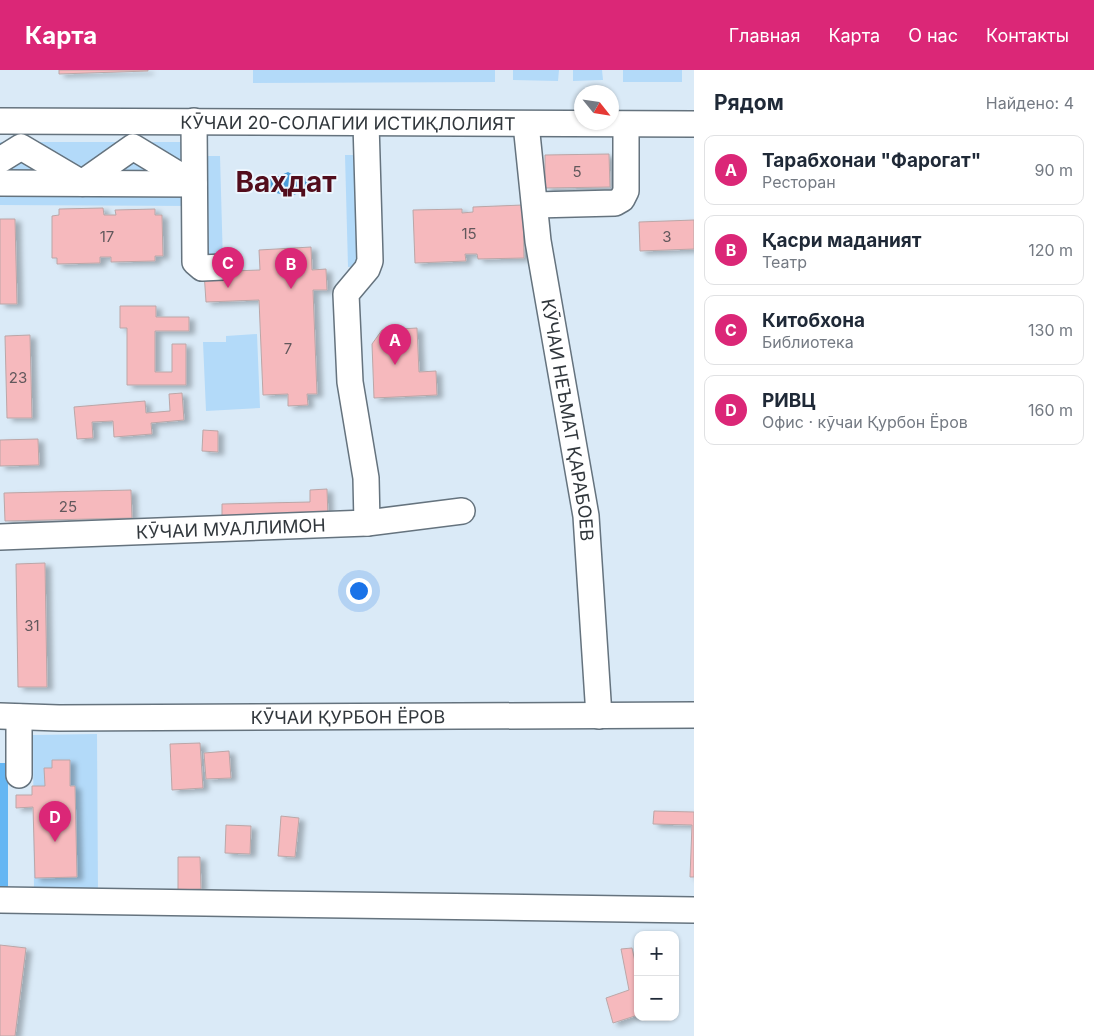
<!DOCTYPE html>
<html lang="ru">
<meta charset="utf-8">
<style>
:root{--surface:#fff;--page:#f6f6f7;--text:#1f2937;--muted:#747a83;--line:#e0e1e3;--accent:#db2777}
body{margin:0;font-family:Inter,sans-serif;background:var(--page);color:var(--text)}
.controls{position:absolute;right:15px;bottom:15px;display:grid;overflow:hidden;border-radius:10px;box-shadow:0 1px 4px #0004}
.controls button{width:45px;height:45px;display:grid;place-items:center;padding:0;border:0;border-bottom:1px solid var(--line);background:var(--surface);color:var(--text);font:25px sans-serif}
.compass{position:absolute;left:574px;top:15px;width:45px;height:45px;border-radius:50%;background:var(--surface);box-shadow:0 1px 4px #0004;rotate:120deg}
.you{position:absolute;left:358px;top:520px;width:18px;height:18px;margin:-12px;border:4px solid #fff;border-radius:50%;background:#1a73e8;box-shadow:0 0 0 8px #1a73e833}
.badge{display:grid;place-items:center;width:32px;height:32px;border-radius:50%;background:var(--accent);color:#fff;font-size:16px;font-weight:700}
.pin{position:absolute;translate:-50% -41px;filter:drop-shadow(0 1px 2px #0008)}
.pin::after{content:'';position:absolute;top:26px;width:18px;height:15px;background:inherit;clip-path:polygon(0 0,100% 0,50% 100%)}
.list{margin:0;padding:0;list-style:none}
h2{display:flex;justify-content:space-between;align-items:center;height:65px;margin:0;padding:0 20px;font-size:21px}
h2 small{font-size:16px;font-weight:400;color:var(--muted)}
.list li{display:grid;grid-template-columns:32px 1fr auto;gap:15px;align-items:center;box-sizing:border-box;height:70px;margin:0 10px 10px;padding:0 10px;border:1px solid var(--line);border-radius:10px}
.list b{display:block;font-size:19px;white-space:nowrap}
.list p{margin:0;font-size:16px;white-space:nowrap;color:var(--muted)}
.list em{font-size:16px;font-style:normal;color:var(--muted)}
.map{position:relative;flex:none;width:694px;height:966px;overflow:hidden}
header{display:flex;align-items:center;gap:30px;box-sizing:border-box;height:70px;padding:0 25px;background:var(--accent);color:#fff}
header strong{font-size:24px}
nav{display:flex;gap:28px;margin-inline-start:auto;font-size:18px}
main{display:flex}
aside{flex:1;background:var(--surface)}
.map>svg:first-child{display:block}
.green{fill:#b3daf9}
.forest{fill:#65b6f3}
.water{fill:#4d9eda}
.building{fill:#f6b9bd;stroke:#bba6a7;filter:url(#shadow)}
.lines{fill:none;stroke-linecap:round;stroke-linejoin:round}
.minor-casing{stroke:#65737e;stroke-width:28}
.minor{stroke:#fff;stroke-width:25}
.labels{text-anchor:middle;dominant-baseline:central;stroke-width:4;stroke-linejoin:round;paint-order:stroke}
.number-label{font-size:15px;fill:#62585c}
.street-label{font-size:18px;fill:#31373c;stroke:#ecf6fe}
.town-label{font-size:28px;font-weight:bold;fill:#520d1c;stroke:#ecf6fe}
</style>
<header>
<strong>Карта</strong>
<nav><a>Главная</a><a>Карта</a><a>О нас</a><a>Контакты</a></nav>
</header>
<main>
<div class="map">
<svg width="694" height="966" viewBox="0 0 694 966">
<defs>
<filter id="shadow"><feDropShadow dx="5.5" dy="3" stdDeviation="2.5" flood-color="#0004"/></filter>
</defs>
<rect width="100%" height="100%" fill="#daeaf7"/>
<g class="green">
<path d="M 253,0 L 495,0 L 495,12 L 253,13 Z"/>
<path d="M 513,0 L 559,0 L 558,11 L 513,10 Z"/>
<path d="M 573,0 L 602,0 L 603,10 L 573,11 Z"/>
<rect x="623" y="0" width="59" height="12"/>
<path d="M 0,72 L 192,72 L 193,136 L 0,135 Z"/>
<path d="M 345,85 L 360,85 L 364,196 L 348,197 Z"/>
<path d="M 198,86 L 220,86 L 223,193 L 206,193 Z"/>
<path d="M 257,264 L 260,338 L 206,341 L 203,272 L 226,272 L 226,266 Z"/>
<path d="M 97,664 L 98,826 L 34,826 L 33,665 Z"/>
</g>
<path class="forest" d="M 0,693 L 8,693 L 8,823 L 0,824 Z"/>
<path class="water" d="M 288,102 L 297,107 L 304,106 L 308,114 L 304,122 L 289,126 L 272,122 L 267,114 L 272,106 L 279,106 Z"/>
<g class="building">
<path d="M 59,0 L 148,0 L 148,1 L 59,4 Z"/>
<path d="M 609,84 L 610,117 L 545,118 L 545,85 Z"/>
<path d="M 523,135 L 524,188 L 478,189 L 477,184 L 465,184 L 466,191 L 415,193 L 413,140 L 462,139 L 462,143 L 473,142 L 473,137 Z"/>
<path d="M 103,138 L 104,145 L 116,145 L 115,140 L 155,139 L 155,145 L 162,145 L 163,186 L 155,186 L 155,191 L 111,192 L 111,187 L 100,187 L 100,193 L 57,194 L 57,188 L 52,188 L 52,146 L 59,145 L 59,139 Z"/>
<path d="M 0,149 L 15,149 L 17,234 L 0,234 Z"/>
<path d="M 694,150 L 694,179 L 640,181 L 639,152 Z"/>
<path d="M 311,177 L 312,200 L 326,199 L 327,220 L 313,220 L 317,324 L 307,324 L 308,335 L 288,336 L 288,324 L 263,325 L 259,230 L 206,232 L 204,202 L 260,200 L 259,180 Z"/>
<path d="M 120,236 L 156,236 L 156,247 L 189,247 L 189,261 L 155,261 L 155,302 L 172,302 L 172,274 L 186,274 L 186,315 L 127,315 L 127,258 L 120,258 Z"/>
<path d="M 417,258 L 419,302 L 436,301 L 437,325 L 374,328 L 372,274 L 382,260 Z"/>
<path d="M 30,265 L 32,348 L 7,348 L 5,266 Z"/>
<path d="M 182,323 L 184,350 L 151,353 L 152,364 L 114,367 L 113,351 L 92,352 L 93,368 L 77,369 L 74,337 L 145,331 L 146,343 L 170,341 L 169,324 Z"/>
<path d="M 203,360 L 218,361 L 218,382 L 202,381 Z"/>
<path d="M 38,369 L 39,395 L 0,396 L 0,370 Z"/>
<path d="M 327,419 L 328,447 L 222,449 L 222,434 L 310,432 L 310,420 Z"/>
<path d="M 131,420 L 132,448 L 5,451 L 4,423 Z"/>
<path d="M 45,493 L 47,617 L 18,617 L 16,494 Z"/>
<path d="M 200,673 L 203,718 L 172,720 L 170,674 Z"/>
<path d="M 229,681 L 231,708 L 206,709 L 204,683 Z"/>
<path d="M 52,690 L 70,690 L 70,716 L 75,716 L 77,807 L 35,808 L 33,737 L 16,738 L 16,725 L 32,725 L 32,716 L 45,716 L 44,698 L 52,698 Z"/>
<path d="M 654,741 L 694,742 L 694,807 L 690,807 L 692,755 L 653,754 Z"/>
<path d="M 281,746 L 299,748 L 295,787 L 278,786 Z"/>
<path d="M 226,755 L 251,756 L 250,784 L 225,783 Z"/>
<path d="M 178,787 L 200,787 L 201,819 L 178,820 Z"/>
<path d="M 0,875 L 26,878 L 15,966 L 0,966 Z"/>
<path d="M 632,878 L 638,905 L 638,945 L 613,953 L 606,928 L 629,920 L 621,879 Z"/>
</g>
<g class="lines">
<defs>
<g id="minor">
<path id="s1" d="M 0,51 L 694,54"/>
<path d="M 194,51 L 195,192 L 202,198 L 223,197"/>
<path d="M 366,53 L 370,191 L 367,199 L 346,224 L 350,312 L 366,408 L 367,453"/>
<path id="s2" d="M 526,54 L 538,171 L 586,446 L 599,646"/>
<path d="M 0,90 L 21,77 L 82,113 L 133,77 L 194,114"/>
<path d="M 0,113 L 194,114"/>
<path d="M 535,135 L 615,133 L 622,129 L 626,121 L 626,55"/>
<path id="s3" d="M 0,467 L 367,453 L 462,441"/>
<path id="s4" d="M 0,646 L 59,648 L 694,645"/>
<path d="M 19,647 L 19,705"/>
<path d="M 0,830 L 694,840"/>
</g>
</defs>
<use href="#minor" class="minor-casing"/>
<use href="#minor" class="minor"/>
</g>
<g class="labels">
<g class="number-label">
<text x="577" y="101">5</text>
<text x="469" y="163">15</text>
<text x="107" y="166">17</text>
<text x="667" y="166">3</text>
<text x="288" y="278">7</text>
<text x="18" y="307">23</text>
<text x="68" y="436">25</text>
<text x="32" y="555">31</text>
</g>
<g class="street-label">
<text stroke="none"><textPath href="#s1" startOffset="348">КӮЧАИ 20-СОЛАГИИ ИСТИҚЛОЛИЯТ</textPath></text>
<text stroke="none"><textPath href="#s2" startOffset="299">КӮЧАИ НЕЪМАТ ҚАРАБОЕВ</textPath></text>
<text stroke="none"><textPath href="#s3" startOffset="231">КӮЧАИ МУАЛЛИМОН</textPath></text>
<text stroke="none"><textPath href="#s4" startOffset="348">КӮЧАИ ҚУРБОН ЁРОВ</textPath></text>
</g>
<g class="town-label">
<text x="286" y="112">Ваҳдат</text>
</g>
</g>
</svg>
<div class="controls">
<button>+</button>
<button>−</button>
</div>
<svg class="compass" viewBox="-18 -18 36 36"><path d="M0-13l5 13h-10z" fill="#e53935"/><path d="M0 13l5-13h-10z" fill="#747a83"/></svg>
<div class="you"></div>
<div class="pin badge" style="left:395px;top:295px">A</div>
<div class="pin badge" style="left:291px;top:219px">B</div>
<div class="pin badge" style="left:228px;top:218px">C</div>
<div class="pin badge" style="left:55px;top:772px">D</div>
</div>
<aside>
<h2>Рядом<small>Найдено: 4</small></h2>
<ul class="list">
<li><span class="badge">A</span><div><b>Тарабхонаи &quot;Фарогат&quot;</b><p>Ресторан</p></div><em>90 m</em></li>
<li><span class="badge">B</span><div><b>Қасри маданият</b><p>Театр</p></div><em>120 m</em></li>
<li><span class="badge">C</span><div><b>Китобхона</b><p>Библиотека</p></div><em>130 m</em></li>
<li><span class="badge">D</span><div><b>РИВЦ</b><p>Офис · кӯчаи Қурбон Ёров</p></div><em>160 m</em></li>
</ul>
</aside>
</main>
